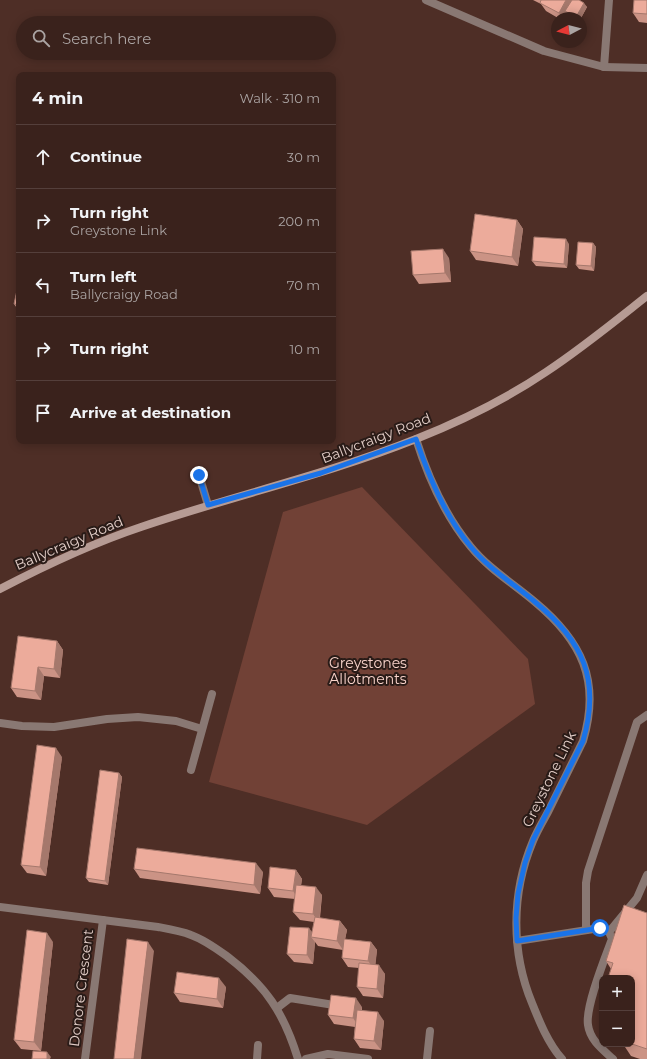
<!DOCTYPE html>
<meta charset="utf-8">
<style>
:root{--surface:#3a221c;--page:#452f29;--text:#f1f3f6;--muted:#aba4a3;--line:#543f3b}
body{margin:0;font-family:Montserrat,sans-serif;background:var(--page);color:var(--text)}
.controls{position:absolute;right:12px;bottom:12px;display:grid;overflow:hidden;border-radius:8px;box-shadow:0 2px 10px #0003}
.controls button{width:36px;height:36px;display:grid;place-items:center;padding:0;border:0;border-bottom:1px solid var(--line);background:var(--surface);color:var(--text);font:20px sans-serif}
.compass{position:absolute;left:551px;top:12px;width:36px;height:36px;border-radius:50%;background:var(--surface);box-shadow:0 2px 10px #0003;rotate:263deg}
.stop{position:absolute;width:12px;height:12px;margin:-9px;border:3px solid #1a73e8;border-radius:50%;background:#fff}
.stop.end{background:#1a73e8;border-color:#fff;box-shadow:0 1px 4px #0008}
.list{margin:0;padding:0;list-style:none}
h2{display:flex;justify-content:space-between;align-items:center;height:52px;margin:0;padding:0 16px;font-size:17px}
h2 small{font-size:13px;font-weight:400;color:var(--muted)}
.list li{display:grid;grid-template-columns:26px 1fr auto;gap:12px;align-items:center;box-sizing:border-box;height:64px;padding:0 16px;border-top:1px solid var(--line)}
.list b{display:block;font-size:15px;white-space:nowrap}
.list p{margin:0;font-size:13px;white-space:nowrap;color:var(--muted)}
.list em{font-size:13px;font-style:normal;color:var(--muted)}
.icon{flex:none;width:22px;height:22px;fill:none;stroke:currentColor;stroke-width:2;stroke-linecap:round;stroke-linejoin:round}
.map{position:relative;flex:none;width:647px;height:1059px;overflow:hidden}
.search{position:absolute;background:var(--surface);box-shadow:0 2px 10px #0003;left:16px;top:16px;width:320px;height:44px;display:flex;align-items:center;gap:10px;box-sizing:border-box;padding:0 14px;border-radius:22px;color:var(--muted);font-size:15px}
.panel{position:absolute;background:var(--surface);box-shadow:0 2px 10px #0003;left:16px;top:72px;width:320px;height:372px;border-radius:8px}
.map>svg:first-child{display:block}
.green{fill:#714136}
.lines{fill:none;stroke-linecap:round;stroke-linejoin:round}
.lane{stroke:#897873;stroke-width:8}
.street{stroke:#897873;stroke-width:8}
.secondary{stroke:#b69b94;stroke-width:8}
.wall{fill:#cb9385}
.shaded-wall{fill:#a5786c}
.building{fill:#ecab9b;stroke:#a5786c}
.route{stroke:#1a73e8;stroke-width:5}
.labels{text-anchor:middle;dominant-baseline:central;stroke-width:4;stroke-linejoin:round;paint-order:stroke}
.street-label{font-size:14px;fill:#e3cec8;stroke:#291b17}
.park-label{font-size:14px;fill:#f9d3ca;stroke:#291b17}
</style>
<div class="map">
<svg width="647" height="1059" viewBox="0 0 647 1059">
<rect width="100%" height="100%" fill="#4e2e26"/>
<path class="green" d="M 362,487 L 528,659 L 535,704 L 367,825 L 209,782 L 283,512 Z"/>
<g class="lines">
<g class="lane">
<path d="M 199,475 L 208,505"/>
<path d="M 0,723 L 22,726 L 54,727 L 107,719 L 138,717 L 176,721 L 202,729"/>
<path d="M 191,770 L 212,694"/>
<path d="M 586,930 L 586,883 L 588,871 L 637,722 L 647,715"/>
<path d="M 609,932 L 637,898 L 647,875"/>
<path d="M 517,941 L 600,928 L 609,932 L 612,939 C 605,958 585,1007 588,1025 C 590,1040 602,1049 613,1059"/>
<path d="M 257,1059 L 258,1045"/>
</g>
<g class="street">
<path d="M 426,0 L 544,51 L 604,67 L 647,68"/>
<path d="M 604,67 L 609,0"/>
<path d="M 416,439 C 428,477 445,516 471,547 C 489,569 514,584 535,602 C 582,641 601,681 583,741 C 571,765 560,788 548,812 C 543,821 537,831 533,841 C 511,893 511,952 532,1003 C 540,1023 548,1043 562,1059"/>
<path d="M 0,907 L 158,927 C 169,929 181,931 191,935 C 205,940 217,949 228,957 C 266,986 284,1013 298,1059"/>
<path d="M 277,1008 L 290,998 L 334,1005"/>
<path d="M 85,1059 L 103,920"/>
<path d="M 306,1059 L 328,1054 L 368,1059"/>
<path d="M 427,1059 L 430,1031"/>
</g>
<path class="secondary" d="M 0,589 C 46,565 93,543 141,527 C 232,496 326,475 416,439 C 461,421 506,399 546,372 C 581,349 614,322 647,296"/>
</g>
<g class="wall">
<path d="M 533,0 L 579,0 L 587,7 L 581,18 L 572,18 L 568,16 L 567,18 L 558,18 L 546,11 L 541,4 Z"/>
<path d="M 647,0 L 647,23 L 639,22 L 633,13 Z"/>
<path d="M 517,220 L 523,229 L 518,266 L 476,260 L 470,251 Z"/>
<path d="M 593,243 L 596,247 L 594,271 L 579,269 L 576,265 Z"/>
<path d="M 569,244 L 567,268 L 536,266 L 532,261 Z"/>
<path d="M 449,258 L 451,282 L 419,284 L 413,275 Z"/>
<path d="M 19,281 L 19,311 L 14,304 Z"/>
<path d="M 57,641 L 63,650 L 60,678 L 44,676 L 41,700 L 17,697 L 11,688 Z"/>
<path d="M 62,757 L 46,876 L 27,873 L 21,865 Z"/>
<path d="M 119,773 L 122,777 L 108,885 L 89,882 L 86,878 Z"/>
<path d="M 134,869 L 263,872 L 260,894 L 140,878 Z"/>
<path d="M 296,870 L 302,879 L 301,885 L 322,895 L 320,918 L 340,921 L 347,930 L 345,939 L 371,942 L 377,950 L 375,965 L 385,974 L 383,998 L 363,996 L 357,987 L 359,968 L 348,967 L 342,958 L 343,950 L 318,946 L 315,942 L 313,964 L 294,962 L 287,954 L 312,933 L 314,922 L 300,920 L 293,912 L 295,899 L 274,897 L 268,888 Z"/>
<path d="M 647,913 L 647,1059 L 640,1059 L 631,1056 L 623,1044 L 632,1044 L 611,969 L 606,961 Z"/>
<path d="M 53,942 L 41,1051 L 21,1049 L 14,1040 Z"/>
<path d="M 226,987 L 223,1008 L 180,1002 L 174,993 Z"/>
<path d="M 362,1007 L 362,1010 L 384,1021 L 381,1050 L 360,1048 L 354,1039 L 355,1027 L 334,1024 L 328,1015 Z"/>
</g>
<g class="shaded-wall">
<path d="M 566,0 L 577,0 L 565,11 L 568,16 L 567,18 L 562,18 L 559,13 Z"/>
<path d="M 584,3 L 587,7 L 581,18 L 576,18 L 576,17 Z"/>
<path d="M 517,220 L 523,229 L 518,266 L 512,257 Z"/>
<path d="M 566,239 L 569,244 L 567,268 L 564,264 Z"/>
<path d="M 593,243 L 596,247 L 594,271 L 591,266 Z"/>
<path d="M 443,249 L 449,258 L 451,282 L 445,273 Z"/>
<path d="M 57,641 L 63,650 L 60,678 L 54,669 Z"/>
<path d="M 38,667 L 44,676 L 41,700 L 35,691 Z"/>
<path d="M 56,748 L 62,757 L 46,876 L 40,867 Z"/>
<path d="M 119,773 L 122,777 L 108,885 L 105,881 Z"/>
<path d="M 256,863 L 263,872 L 260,894 L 254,885 Z"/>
<path d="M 296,870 L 302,879 L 299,900 L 293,891 Z"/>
<path d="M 316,887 L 322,895 L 319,923 L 313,914 Z"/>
<path d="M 340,921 L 347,930 L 343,950 L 337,941 Z"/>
<path d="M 309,928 L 316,937 L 311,937 L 315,942 L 313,964 L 307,955 Z"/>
<path d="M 47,933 L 53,942 L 41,1051 L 34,1042 Z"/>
<path d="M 148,942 L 154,951 L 141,1059 L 134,1059 Z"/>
<path d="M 371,942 L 377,950 L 375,970 L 368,961 Z"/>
<path d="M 379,965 L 385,974 L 383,998 L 377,989 Z"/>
<path d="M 219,978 L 226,987 L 223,1008 L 217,999 Z"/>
<path d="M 356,998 L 362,1007 L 359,1027 L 353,1018 Z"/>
<path d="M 378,1012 L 384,1021 L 381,1050 L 374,1041 Z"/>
<path d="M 47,1052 L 51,1057 L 50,1059 L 47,1059 Z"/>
</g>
<g class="building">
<path d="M 541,0 L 566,0 L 559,13 L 540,3 Z"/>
<path d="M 572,0 L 579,0 L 584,3 L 576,17 L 565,11 Z"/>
<path d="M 634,0 L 647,0 L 647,14 L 633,13 Z"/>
<path d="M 475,214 L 517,220 L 512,257 L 470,251 Z"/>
<path d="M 534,237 L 566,239 L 564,264 L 532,261 Z"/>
<path d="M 578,242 L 593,243 L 591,266 L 576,265 Z"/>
<path d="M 443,249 L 445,273 L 413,275 L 411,251 Z"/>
<path d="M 19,281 L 19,305 L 14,304 Z"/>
<path d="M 18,636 L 57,641 L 54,669 L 38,667 L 35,691 L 11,688 Z"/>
<path d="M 37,745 L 56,748 L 40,867 L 21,865 Z"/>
<path d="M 100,770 L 119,773 L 105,881 L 86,878 Z"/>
<path d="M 137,848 L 256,863 L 254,885 L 134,869 Z"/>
<path d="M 270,867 L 296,870 L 293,891 L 268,888 Z"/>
<path d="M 296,885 L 316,887 L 313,914 L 293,912 Z"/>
<path d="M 624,905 L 647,913 L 647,1049 L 632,1044 L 632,978 L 608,978 L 613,963 L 606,961 Z"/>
<path d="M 315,917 L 340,921 L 337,941 L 311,937 Z"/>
<path d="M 290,927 L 309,928 L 307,955 L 287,954 Z"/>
<path d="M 27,930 L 47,933 L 34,1042 L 14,1040 Z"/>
<path d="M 127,939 L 148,942 L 134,1059 L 114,1059 Z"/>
<path d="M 344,939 L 371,942 L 368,961 L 342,958 Z"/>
<path d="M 359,963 L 379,965 L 377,989 L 357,987 Z"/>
<path d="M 177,972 L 219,978 L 217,999 L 174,993 Z"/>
<path d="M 331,995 L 356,998 L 353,1018 L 328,1015 Z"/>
<path d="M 357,1010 L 378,1012 L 374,1041 L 354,1039 Z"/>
<path d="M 33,1051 L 47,1052 L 47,1059 L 32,1059 Z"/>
</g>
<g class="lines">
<path class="route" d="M 199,475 L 208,505 L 321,473 L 416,439 C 429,477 445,516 471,547 C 489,569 514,584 535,602 C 583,641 601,680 583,741 L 533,840 L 525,863 L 518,894 L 516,918 L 517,941 L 600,928"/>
</g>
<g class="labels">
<g class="street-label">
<text transform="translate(376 438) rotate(-21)">Ballycraigy Road</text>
<text transform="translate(69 543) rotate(-23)">Ballycraigy Road</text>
<text transform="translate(549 779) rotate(-64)">Greystone Link</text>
<text transform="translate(81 988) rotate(-83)">Donore Crescent</text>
</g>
<g class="park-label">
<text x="368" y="663">Greystones<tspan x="368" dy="16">Allotments</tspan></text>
</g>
</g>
</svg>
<div class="controls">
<button>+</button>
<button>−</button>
</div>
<svg class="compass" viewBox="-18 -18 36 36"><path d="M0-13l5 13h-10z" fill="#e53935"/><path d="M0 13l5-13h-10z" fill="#aba4a3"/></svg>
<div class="stop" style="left:600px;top:928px"></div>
<div class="stop end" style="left:199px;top:475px"></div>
<div class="search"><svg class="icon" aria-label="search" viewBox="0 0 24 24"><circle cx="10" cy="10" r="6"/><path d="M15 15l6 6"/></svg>Search here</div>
<section class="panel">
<h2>4 min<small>Walk · 310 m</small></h2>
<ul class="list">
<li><svg class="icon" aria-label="ahead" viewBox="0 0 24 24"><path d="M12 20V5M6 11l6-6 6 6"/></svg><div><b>Continue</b></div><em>30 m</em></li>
<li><svg class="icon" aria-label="right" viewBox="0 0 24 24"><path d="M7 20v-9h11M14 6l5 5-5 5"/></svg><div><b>Turn right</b><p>Greystone Link</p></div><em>200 m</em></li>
<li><svg class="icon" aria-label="left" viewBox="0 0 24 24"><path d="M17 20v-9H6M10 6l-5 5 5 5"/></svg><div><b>Turn left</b><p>Ballycraigy Road</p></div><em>70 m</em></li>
<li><svg class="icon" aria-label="right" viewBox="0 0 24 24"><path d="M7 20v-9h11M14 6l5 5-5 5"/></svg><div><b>Turn right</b></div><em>10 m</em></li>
<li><svg class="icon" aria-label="arrive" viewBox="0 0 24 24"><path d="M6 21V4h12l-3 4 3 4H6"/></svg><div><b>Arrive at destination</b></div></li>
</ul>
</section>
</div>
